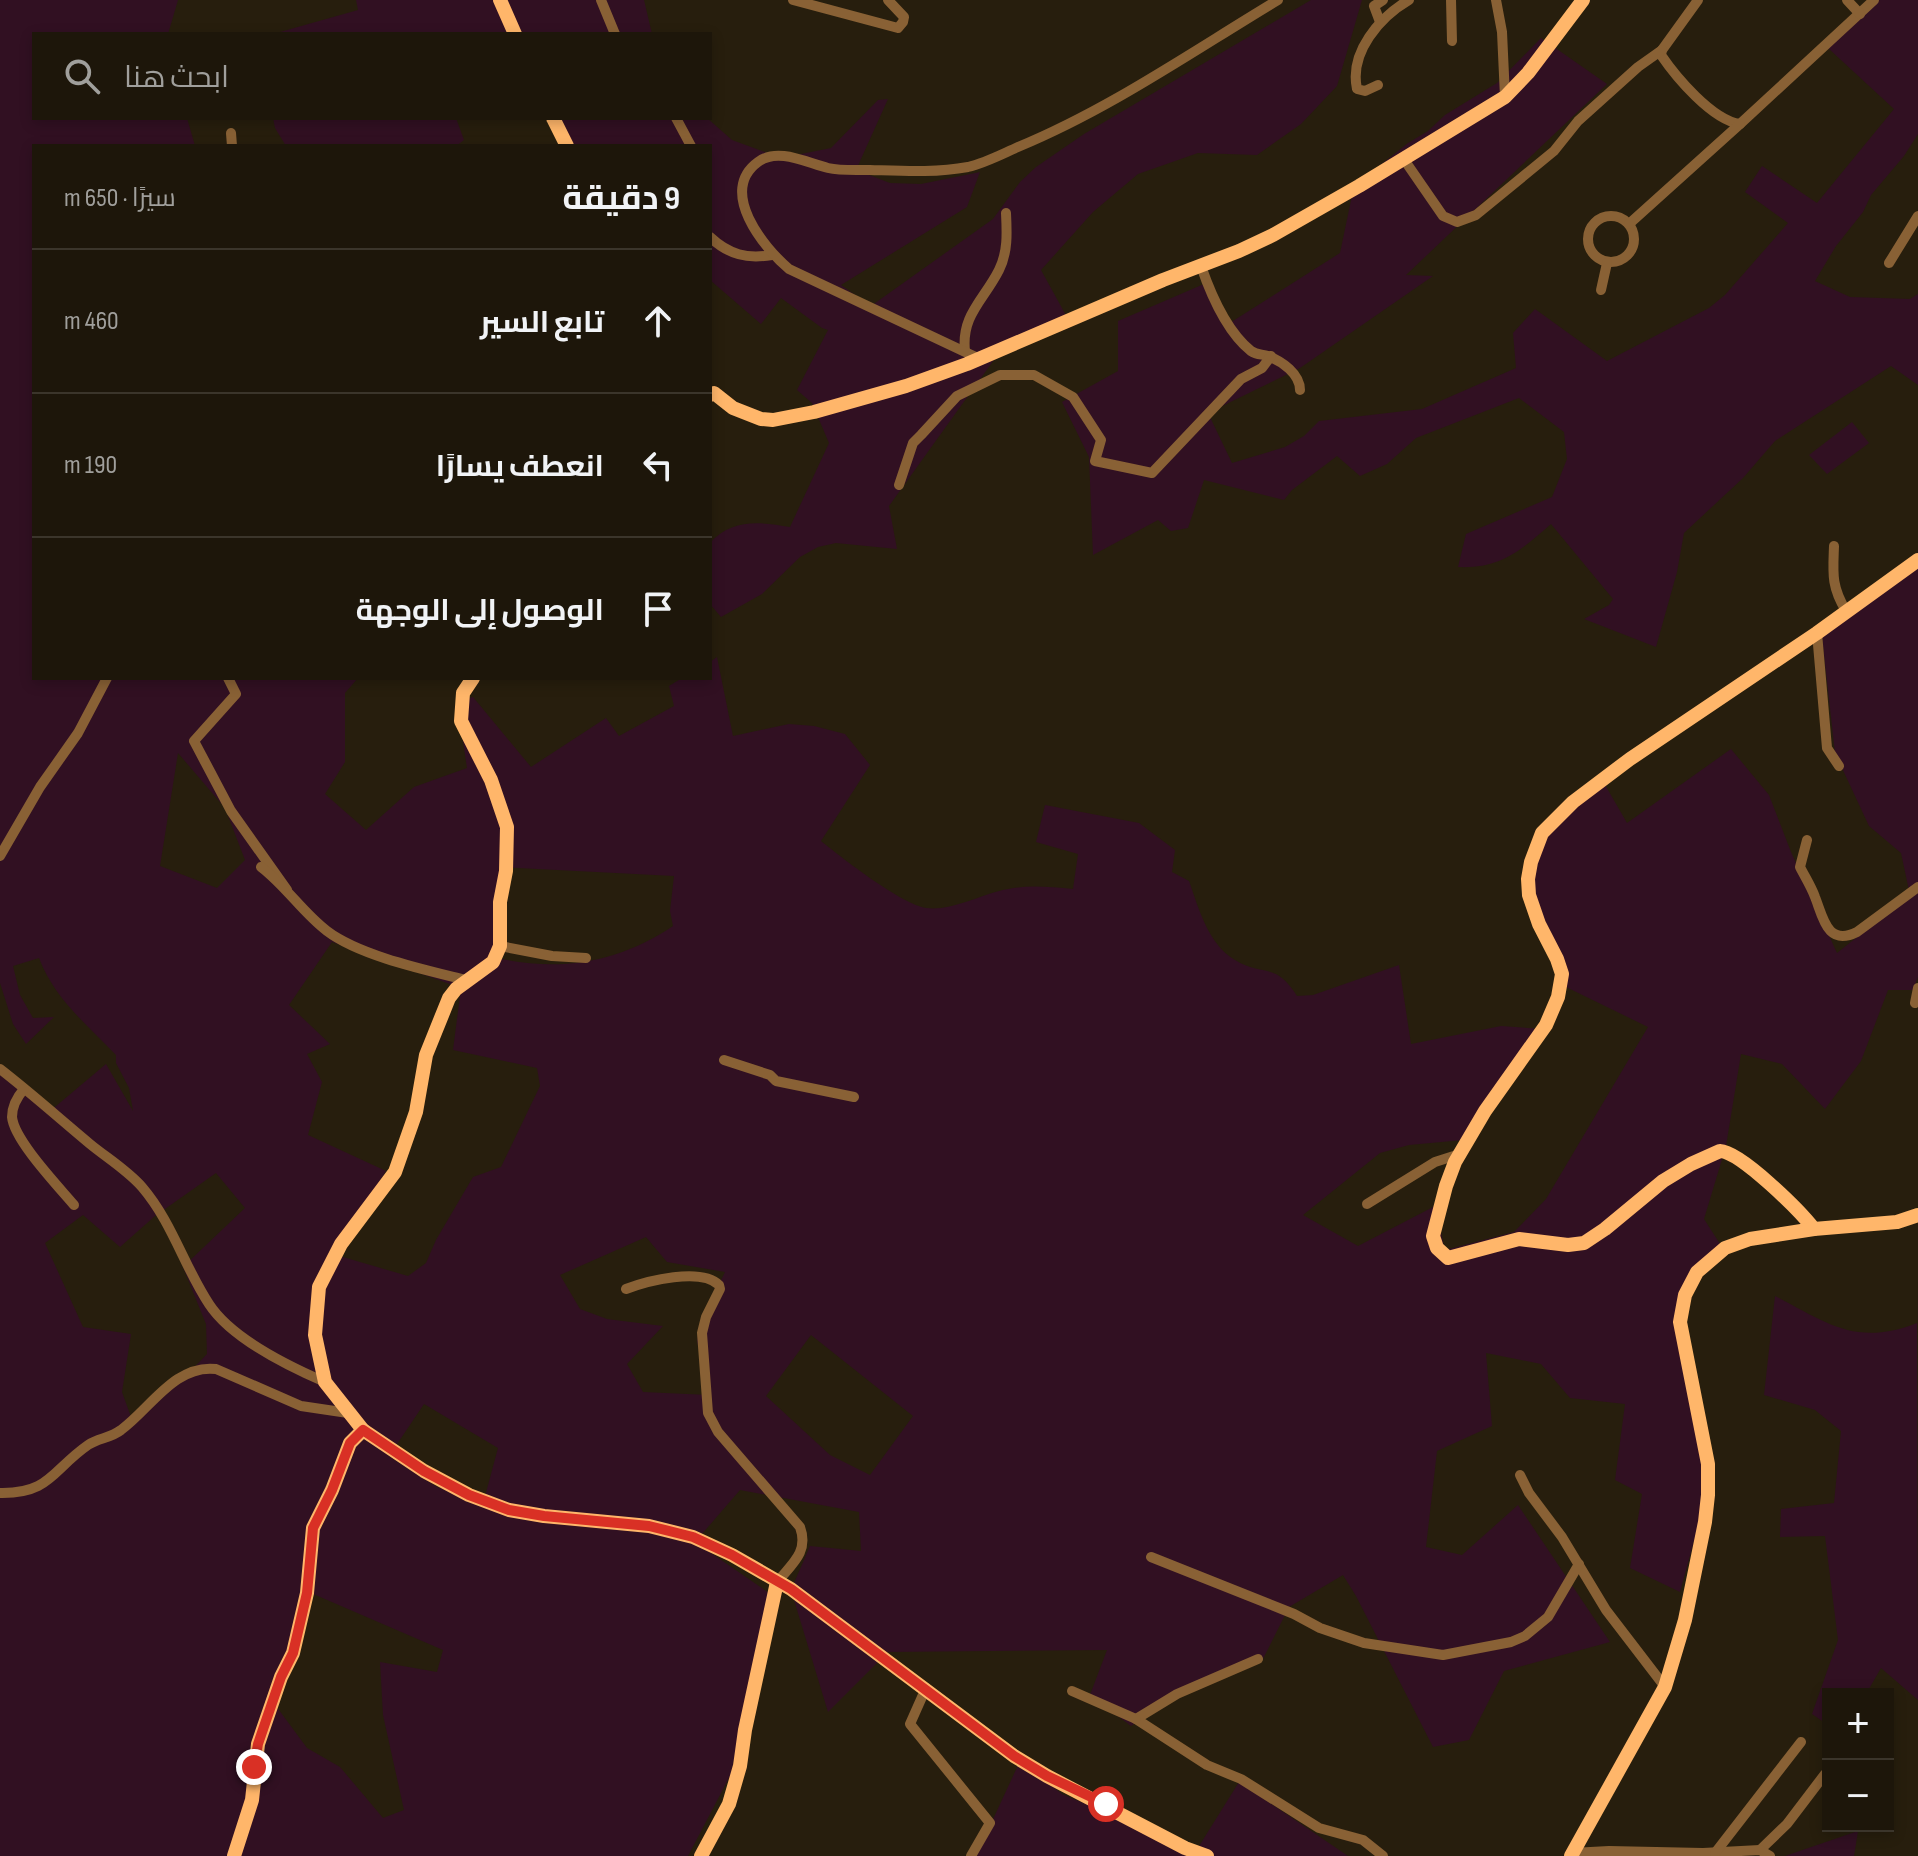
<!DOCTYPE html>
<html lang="ar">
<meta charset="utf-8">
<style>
:root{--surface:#1d160a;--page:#251f13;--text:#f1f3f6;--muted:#a09f9c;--line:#3b352b}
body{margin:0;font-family:"Sofia Sans Condensed",Cairo,sans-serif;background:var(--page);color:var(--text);direction:rtl}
.controls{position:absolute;right:24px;bottom:24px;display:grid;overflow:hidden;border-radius:0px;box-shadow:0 4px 12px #0003}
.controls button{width:72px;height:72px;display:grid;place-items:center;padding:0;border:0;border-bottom:2px solid var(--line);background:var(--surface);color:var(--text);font:40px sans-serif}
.stop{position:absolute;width:24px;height:24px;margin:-18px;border:6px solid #d93025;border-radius:50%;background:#fff}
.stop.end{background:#d93025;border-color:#fff;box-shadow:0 2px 8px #0008}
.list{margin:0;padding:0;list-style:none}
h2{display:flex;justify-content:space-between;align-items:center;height:104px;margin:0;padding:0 32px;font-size:34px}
h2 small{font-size:26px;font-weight:400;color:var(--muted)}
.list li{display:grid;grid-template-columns:52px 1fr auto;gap:24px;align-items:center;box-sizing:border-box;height:144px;padding:0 32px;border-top:2px solid var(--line)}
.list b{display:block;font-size:30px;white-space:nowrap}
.list em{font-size:26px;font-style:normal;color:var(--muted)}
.icon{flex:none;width:44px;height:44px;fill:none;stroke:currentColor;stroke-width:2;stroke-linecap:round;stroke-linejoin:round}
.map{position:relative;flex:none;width:1918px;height:1856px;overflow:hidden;direction:ltr}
.search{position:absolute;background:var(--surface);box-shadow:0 4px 12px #0003;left:32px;top:32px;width:680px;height:88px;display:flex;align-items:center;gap:20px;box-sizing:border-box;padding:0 28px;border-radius:0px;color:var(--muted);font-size:30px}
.panel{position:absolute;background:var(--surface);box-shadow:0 4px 12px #0003;left:32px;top:144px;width:680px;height:536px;border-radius:0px;direction:rtl}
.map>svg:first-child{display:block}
.green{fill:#311022;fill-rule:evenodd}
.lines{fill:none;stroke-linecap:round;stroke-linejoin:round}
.street{stroke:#896135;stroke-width:10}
.secondary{stroke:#ffb66a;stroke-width:14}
.route{stroke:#d93025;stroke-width:10}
</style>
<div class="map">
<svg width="1918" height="1856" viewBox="0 0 1918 1856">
<rect width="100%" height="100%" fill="#271e0d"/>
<g class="green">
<path d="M 0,0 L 178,0 L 168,34 L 34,34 L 34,118 L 187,118 L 195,146 L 34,146 L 34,678 L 358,678 L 345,693 L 345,762 L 325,794 L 366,830 L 414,787 L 467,768 L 457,702 L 473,697 L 531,767 L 606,718 L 619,736 L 674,706 L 669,686 L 682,678 L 710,678 L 710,662 L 717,657 L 733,736 L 789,724 L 814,726 L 845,734 L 870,765 L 821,841 C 842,858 901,904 926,908 C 950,911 976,897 999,891 C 1024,884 1048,887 1073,889 L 1078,854 L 1036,842 L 1045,805 L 1139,823 L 1175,850 L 1172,872 L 1189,881 C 1199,909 1208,944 1235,960 C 1263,977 1275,961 1297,996 L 1313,995 L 1399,965 L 1411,1044 L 1501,1026 L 1543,1029 L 1463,1140 L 1409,1145 L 1380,1153 L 1303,1215 L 1358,1246 L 1435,1206 L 1445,1250 L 1514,1232 L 1546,1199 L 1648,1027 L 1566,987 L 1534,912 L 1536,845 L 1604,783 L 1627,823 L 1731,749 L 1769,795 L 1791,852 L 1837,953 L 1910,895 L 1901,853 L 1869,826 L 1835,753 L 1822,637 L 1918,563 L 1918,977 L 1913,990 L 1888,990 L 1861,1061 L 1825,1109 L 1782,1064 L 1741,1054 L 1726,1146 L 1704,1219 L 1722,1247 L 1697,1279 L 1686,1316 L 1708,1490 L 1680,1592 L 1630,1568 L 1642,1494 L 1615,1480 L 1625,1404 L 1570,1398 L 1541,1364 L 1486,1353 L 1492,1426 L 1437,1451 L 1426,1547 L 1462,1555 L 1518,1505 L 1610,1642 L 1504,1671 L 1469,1740 L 1433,1747 L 1356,1596 L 1343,1575 L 1289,1607 L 1263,1659 L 1213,1677 L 1131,1726 L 1090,1695 L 1107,1650 L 888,1652 L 828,1712 L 791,1590 L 810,1546 L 861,1551 L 859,1512 L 740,1490 L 695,1542 L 769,1593 L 731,1774 L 688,1856 L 0,1856 L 0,1075 L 49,1112 L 106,1064 L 133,1111 L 129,1088 L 116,1063 L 116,1055 C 87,1025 54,998 39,958 L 13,966 L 20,995 L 33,1018 L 54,1017 L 26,1044 L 13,1024 L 0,983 ZM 178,753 L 225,808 L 245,860 L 217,888 L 160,866 ZM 499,867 L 674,876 L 670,911 L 673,926 C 621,961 564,972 502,959 ZM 332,942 L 461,988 L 453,1050 L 537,1068 L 540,1086 L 501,1167 L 473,1177 L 436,1240 L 426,1263 L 408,1276 L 336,1255 L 386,1171 L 308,1135 L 322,1082 L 307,1054 L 330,1044 L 289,1005 ZM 216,1173 L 245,1208 L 183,1267 L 206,1324 L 207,1354 L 184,1378 L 131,1417 L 122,1392 L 131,1334 L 83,1327 L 45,1243 L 83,1215 L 120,1247 L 155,1216 ZM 646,1237 L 667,1262 L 725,1272 L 704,1315 L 697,1341 L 709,1395 L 643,1392 L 627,1364 L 663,1326 L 607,1319 L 580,1309 L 560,1275 ZM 811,1335 L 913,1416 L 870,1475 L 830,1455 L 766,1396 ZM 424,1404 L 498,1448 L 484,1500 L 437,1487 L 389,1456 ZM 304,1590 L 443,1650 L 437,1672 L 380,1662 L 383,1715 L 404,1810 L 383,1818 L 340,1767 L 307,1748 L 276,1706 Z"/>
<path d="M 356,0 L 644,0 L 652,34 L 273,34 L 358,10 Z"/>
<path d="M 1311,0 L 1362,0 L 1337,86 L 1301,124 L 1257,155 L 1198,153 L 1138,174 L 1093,212 L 1041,270 L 1068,319 L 996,357 L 889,506 L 897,549 L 836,543 L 818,547 L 800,557 L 762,594 L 721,617 L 710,604 L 710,543 C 732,518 761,522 790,527 L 829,443 L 812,403 L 797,390 L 828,330 L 822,328 L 781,298 L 761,324 L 710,280 L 710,146 L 567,146 L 553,118 L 707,118 L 732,140 L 781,158 L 831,148 L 878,100 L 888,99 L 856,170 L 890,183 L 921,184 L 980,172 L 967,207 L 841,285 L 871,306 L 993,219 L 1020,182 L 1036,167 L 1084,134 Z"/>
<path d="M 1878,0 L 1918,0 L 1918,134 L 1904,156 L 1871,195 L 1863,212 L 1836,246 L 1815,281 L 1850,297 L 1910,299 L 1918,294 L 1918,385 L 1891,366 L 1775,441 L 1743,478 L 1684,533 L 1677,572 L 1656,647 L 1584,619 L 1609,605 L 1613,599 L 1551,524 C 1520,551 1500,569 1458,567 L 1466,534 L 1552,497 L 1567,459 L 1564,432 L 1519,398 L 1416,438 L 1387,464 L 1360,476 L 1337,456 L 1292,490 L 1284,500 L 1204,480 L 1188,528 L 1171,531 L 1158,520 L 1093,555 L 1089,457 L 1062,402 L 1118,371 L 1118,321 L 1211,281 L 1225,326 L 1340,253 L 1354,186 L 1408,143 L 1428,131 L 1445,115 L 1497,83 L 1541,38 L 1607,84 L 1406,275 L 1433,276 L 1300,368 L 1208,413 L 1232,463 L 1285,447 L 1304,436 L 1319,421 L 1422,409 L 1516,368 L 1513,333 L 1535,309 L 1607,361 L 1709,308 L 1725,295 L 1788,223 L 1745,192 L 1762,166 L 1817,203 L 1894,109 L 1828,48 Z"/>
<path d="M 273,118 L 456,118 L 464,140 L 456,146 L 286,146 L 275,128 Z"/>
<path d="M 1852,422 L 1869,443 L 1827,474 L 1809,455 Z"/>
<path d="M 1917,1280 L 1918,1700 L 1881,1668 L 1866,1694 L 1828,1694 L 1828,1725 L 1812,1714 L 1838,1640 L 1825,1536 L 1780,1537 L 1781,1509 L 1834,1503 L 1841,1431 L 1815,1410 L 1764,1395 L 1775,1296 C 1827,1323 1856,1347 1917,1323 Z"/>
<path d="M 1020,1761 L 1062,1794 L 1196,1851 L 1239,1782 L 1348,1856 L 976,1856 Z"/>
<path d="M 1858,1831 L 1854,1856 L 1785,1856 Z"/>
</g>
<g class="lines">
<g class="street">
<path d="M 601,0 L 615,34"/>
<path d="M 793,0 L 898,28 L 903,22 L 904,17 L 888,0"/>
<path d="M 1451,0 L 1452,41"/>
<path d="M 1496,0 L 1502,32 L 1505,97"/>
<path d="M 1698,0 L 1662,50 L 1661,55 C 1676,77 1712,120 1740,124 L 1874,0"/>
<path d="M 1847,0 L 1860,14"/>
<path d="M 1380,22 L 1374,6 L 1383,0"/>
<path d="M 1378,85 L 1365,91 L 1357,89 C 1349,52 1380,17 1409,0"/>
<path d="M 676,118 L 691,146"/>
<path d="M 231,133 L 232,146"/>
<path d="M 1403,158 L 1443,216 L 1457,222 L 1476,215 L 1554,151 L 1578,121 L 1638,67 L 1662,50"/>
<circle cx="1611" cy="239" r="23"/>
<path d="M 1629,224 L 1740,124"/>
<path d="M 710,237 C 729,255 747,259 772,255"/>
<path d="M 1889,263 L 1918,216"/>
<path d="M 1201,266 C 1211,295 1226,331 1251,351 C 1257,355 1262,354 1268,356 C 1282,361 1300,374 1300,390"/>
<path d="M 1601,290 L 1607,263"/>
<path d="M 965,351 C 961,315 984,300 999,270 C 1008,252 1007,233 1006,213"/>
<path d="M 980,359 L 789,269 C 763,247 718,191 758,162 C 778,147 807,163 828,168 C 841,171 857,170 870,170 C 903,171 935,173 968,167 C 985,163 1002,154 1018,147 C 1110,109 1193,51 1278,0"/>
<path d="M 899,485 L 913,443 L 921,435 L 957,396 L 1000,375 L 1034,375 L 1073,397 L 1101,440 L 1095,461 L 1152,473 L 1241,379 L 1262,368 L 1271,356"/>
<path d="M 1834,546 C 1833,573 1831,586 1846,611"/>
<path d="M 1817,633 L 1827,748 L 1839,766"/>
<path d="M 228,678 L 236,694 L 194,741 L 231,811 L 287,890"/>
<path d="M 1807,840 L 1800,867 C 1805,877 1811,886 1815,897 C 1823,917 1827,947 1857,932 L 1918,887"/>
<path d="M 0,856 L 40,787 L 78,733 L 107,678"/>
<path d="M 261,867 C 286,886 303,913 327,931 C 360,956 426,970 466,980"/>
<path d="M 500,946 L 552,956 L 586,958"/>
<path d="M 1915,1003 L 1918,988"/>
<path d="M 724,1060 L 770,1075 L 776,1081 L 854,1097"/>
<path d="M 0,1069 C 31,1093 60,1119 90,1144 C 107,1158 127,1170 142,1187 C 172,1222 184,1266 209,1304 C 231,1338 288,1366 325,1382"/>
<path d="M 24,1089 C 17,1097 12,1105 12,1117 C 14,1140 58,1186 74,1205"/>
<path d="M 1367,1204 L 1435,1162 L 1460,1154"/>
<path d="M 626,1289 C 647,1281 701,1267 719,1285 L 720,1289 L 706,1317 L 702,1333 L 708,1413 L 718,1432 L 800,1527 C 809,1552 792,1564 777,1582"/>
<path d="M 1520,1475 L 1529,1493 L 1562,1537 L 1606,1610 L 1665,1687"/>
<path d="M 0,1493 C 50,1494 52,1470 88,1445 C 98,1438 111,1438 121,1430 C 150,1409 175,1364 216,1369 L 301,1406 L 348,1413"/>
<path d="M 1151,1557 L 1294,1614 L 1320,1628 L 1364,1643 L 1443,1655 L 1511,1642 L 1525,1636 L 1548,1617 L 1579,1564"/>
<path d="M 1258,1659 L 1177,1694 L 1136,1719 L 1207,1765 L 1241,1779 L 1319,1828 L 1363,1840 L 1383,1856"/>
<path d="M 926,1688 L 910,1724 L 990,1823 L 971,1856"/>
<path d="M 1072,1691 L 1136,1719"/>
<path d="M 1760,1850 L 1787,1824 L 1825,1774 L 1828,1773"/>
<path d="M 1572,1853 L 1609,1851 L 1703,1853 L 1760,1850 L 1770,1856"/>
<path d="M 1715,1853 L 1801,1742"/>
</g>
<g class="secondary">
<path d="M 500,0 L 515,34"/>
<path d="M 553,118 L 567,146"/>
<path d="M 710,395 L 714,393 L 733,408 L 761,419 L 773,420 L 814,412 L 906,386 L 967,364 L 1163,280 L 1239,251 L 1273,235 L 1359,186 L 1505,97 L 1528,73 L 1583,0"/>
<path d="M 473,678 L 463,693 L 461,721 L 491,780 L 507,827 L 506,871 L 500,902 L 500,946 L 493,962 L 456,989 L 449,998 L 426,1055 L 416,1112 L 395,1172 L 341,1244 L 319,1287 L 315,1335 L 325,1382 L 363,1430 L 424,1471 L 469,1495 L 509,1510 L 544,1516 L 649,1526 L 693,1537 L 732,1555 L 791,1589 L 1014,1756 L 1047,1776 L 1185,1848 L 1207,1856"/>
<path d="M 1814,1229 C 1800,1211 1741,1152 1720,1151 L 1691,1164 L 1663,1181 L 1605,1229 L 1584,1243 L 1568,1245 L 1519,1239 L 1448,1258 L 1437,1248 L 1433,1236 L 1446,1186 L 1455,1162 L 1485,1111 L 1546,1025 L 1558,997 L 1562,974 L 1557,959 L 1539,924 L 1529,895 L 1528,879 L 1531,862 L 1542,833 L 1573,802 L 1630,759 L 1817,633 L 1918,560"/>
<path d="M 234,1856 L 252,1800 L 258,1744 L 281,1677 L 293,1653 L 307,1593 L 313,1528 L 332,1490 L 350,1443 L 363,1430"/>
<path d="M 701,1856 L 729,1804 L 740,1766 L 745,1730 L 777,1582"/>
<path d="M 1571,1856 L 1665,1687 L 1685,1620 L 1705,1522 L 1708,1495 L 1708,1464 L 1680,1322 L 1685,1295 L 1697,1272 L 1725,1248 L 1750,1239 L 1814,1229 L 1897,1222 L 1918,1215"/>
</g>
</g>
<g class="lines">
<path class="route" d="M 254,1767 L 258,1744 L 281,1677 L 293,1653 L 307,1593 L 313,1528 L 332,1490 L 350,1443 L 363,1430 L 424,1471 L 469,1495 L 509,1510 L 544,1516 L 649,1526 L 693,1537 L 732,1555 L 791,1589 L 1014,1756 L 1047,1776 L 1106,1804"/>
</g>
</svg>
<div class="controls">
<button>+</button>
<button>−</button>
</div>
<div class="stop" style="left:1106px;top:1804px"></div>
<div class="stop end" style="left:254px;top:1767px"></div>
<div class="search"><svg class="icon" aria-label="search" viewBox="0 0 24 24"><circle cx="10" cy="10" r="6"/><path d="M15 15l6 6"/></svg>ابحث هنا</div>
<section class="panel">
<h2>9 دقيقة<small>سيرًا · 650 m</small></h2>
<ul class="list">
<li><svg class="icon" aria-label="ahead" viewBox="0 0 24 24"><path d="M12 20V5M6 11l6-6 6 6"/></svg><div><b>تابع السير</b></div><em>460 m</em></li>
<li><svg class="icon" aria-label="left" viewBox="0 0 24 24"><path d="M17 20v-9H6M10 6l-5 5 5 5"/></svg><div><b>انعطف يسارًا</b></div><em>190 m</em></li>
<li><svg class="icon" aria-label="arrive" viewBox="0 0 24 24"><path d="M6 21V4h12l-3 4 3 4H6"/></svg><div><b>الوصول إلى الوجهة</b></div></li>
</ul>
</section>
</div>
